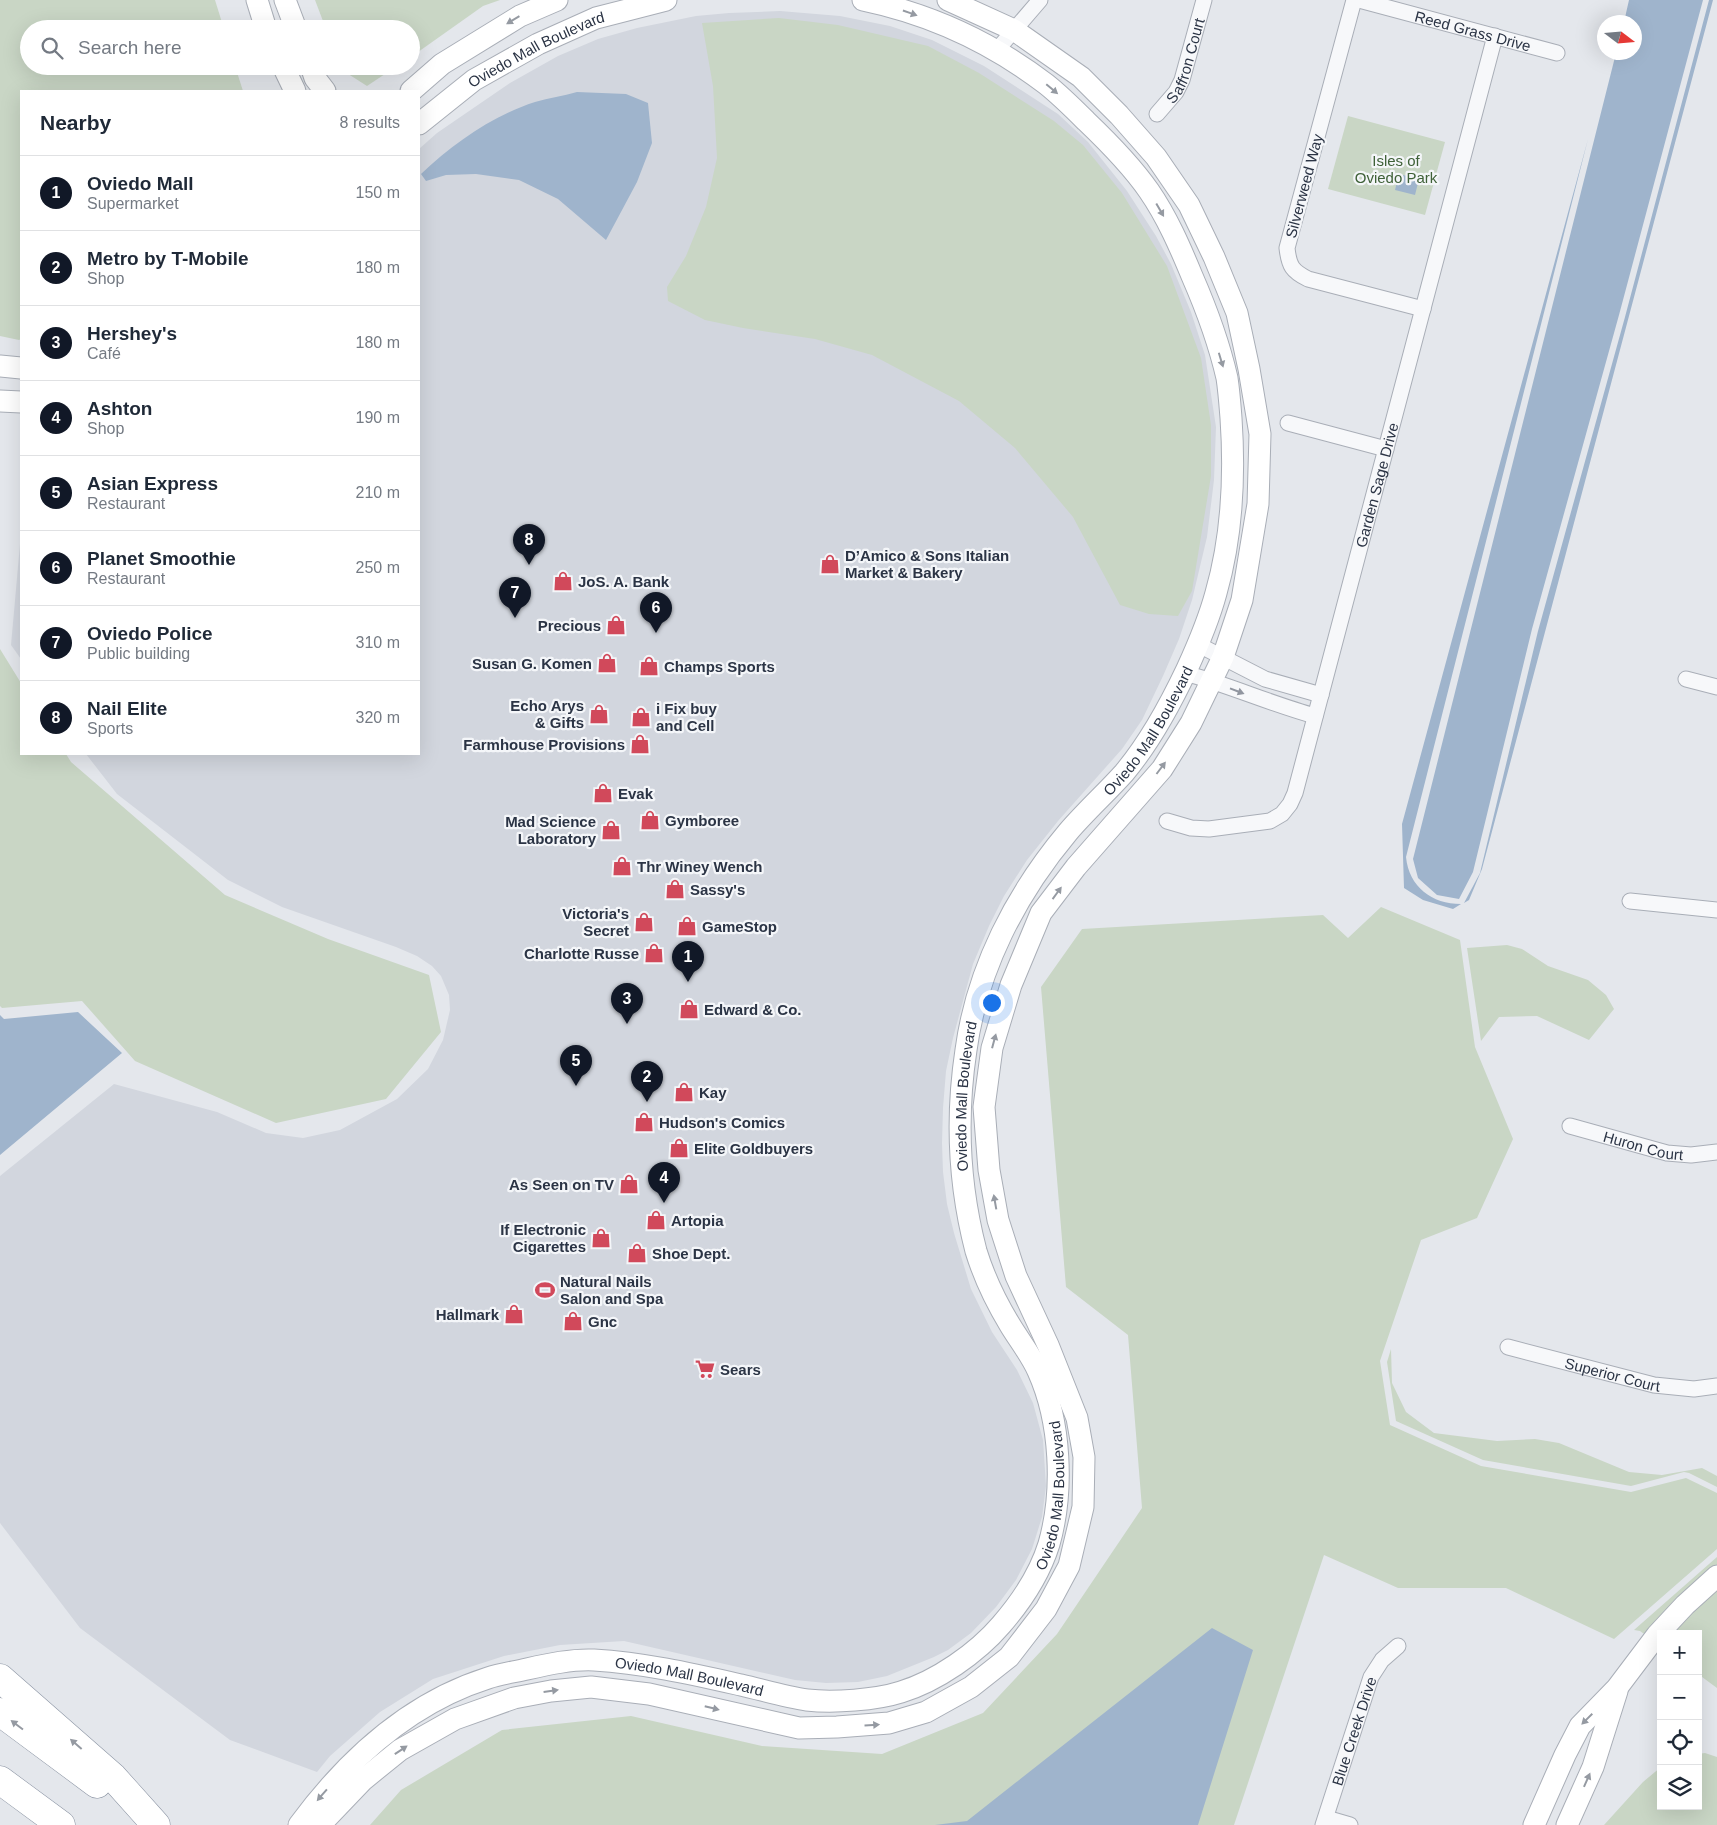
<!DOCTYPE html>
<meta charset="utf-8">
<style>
:root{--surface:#fff;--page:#f6f6f7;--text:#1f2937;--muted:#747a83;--line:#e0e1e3;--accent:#111827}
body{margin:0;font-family:Helvetica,sans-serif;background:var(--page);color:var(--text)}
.controls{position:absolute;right:15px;bottom:15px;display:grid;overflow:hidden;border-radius:0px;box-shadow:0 5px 20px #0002}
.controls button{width:45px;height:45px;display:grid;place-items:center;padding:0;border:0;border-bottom:1px solid var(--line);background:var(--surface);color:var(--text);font:25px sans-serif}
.compass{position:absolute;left:1597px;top:15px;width:45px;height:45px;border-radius:50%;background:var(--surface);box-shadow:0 5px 20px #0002;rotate:106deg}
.you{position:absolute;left:991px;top:1002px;width:18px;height:18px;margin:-12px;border:4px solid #fff;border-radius:50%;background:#1a73e8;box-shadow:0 0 0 8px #1a73e833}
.badge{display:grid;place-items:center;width:32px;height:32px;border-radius:50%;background:var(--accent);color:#fff;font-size:16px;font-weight:700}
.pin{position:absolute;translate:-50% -41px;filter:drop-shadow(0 1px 2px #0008)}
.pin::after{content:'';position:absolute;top:26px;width:18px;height:15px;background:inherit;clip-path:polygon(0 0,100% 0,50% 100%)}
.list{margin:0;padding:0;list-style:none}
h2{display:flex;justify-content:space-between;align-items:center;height:65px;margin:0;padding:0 20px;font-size:21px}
h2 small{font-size:16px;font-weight:400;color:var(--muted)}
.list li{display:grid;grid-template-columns:32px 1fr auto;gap:15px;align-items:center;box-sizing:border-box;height:75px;padding:0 20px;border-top:1px solid var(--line)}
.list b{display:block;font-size:19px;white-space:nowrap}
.list p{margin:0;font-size:16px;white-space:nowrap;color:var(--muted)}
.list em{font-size:16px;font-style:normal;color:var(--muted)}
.icon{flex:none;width:28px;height:28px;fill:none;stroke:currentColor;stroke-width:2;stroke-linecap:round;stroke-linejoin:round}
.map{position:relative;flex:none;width:1717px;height:1825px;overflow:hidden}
.search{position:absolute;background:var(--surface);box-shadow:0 5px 20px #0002;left:20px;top:20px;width:400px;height:55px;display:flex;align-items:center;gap:12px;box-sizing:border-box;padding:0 18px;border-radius:28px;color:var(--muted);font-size:19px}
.panel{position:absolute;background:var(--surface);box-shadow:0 5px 20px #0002;left:20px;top:90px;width:400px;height:665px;border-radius:0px}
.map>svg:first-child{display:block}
.built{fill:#d2d6de}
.green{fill:#c9d6c5}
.water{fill:#9fb4cc}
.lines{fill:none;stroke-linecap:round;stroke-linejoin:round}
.street-casing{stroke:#a9aeb7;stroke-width:17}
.secondary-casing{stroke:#a9aeb7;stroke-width:23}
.highway-casing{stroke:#8b94a3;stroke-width:29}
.street{stroke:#f7f8fa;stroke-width:15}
.secondary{stroke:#fff;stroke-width:21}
.highway{stroke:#fff;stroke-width:28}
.oneway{fill:#959aa2}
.oneway2{fill:#9196a0}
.labels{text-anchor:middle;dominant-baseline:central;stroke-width:4.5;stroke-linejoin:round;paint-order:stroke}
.street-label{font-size:15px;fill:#2b3445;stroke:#f4f6f9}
.park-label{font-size:15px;fill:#3f6138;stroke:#f4f6f9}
.poi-label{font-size:15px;font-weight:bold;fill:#2b3445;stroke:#f4f6f9;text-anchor:start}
</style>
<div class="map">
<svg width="1717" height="1825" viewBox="0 0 1717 1825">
<rect width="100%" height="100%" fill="#e4e7ec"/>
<g class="built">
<path d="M 780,11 L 840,16 L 890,26 L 932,40 L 984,66 L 1058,114 L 1088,142 L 1127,191 L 1156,236 L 1171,264 L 1191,312 L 1205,355 L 1216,427 L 1214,480 L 1207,537 L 1192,600 L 1179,639 L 1163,676 L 1142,720 L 1122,749 L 1058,821 L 1027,860 L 1004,896 L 989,926 L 973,964 L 953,1038 L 946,1071 L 943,1108 L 942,1143 L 943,1172 L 947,1204 L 954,1233 L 971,1289 L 992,1332 L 1017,1370 L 1033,1403 L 1043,1440 L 1046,1486 L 1042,1517 L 1032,1549 L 1016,1580 L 996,1607 L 971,1633 L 948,1650 L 934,1657 L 887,1676 L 858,1682 L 826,1683 L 795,1680 L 624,1641 L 560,1645 L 504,1656 L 433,1679 L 380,1712 L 330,1756 L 317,1772 L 230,1740 L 80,1628 L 0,1523 L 0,1176 L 114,1084 L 217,1112 L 266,1133 L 303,1138 L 340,1130 L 397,1099 L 428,1069 L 443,1040 L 450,1010 L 449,995 L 441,976 L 432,966 L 417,956 L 396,947 L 282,907 L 228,880 L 117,794 L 86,754 L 419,754 L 419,149 L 437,133 L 510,83 L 558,56 L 598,39 L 637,28 L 696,16 L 729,13 Z"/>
<path d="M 21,533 L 21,659 L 11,645 Z"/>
</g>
<g class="green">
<path d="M 0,0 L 215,0 L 224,29 L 29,29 L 29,66 L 235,66 L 243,91 L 21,91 L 21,339 L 19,340 L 0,336 Z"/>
<path d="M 315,0 L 500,0 L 483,6 L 411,57 L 411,29 L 326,29 Z"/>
<path d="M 779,18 L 838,25 L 928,46 L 979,73 L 1054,121 L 1083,145 L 1122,193 L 1167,266 L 1201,358 L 1211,425 L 1211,476 L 1192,591 L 1178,616 L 1149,614 L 1120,605 L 1073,517 L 1015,448 L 959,401 L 872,355 L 815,339 L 743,328 L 705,320 L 668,301 L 667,287 L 686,256 L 706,207 L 717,158 L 713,86 L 702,23 Z"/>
<path d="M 341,66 L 397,66 L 367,86 L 342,70 Z"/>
<path d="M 1348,116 L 1445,142 L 1425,215 L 1328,189 Z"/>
<path d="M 0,649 L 21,683 L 21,754 L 66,754 L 71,762 L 225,895 L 328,939 L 429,975 L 441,1032 L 386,1099 L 276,1123 L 135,1061 L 82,1001 L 2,1008 L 0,1006 Z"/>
<path d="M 1381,907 L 1460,940 L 1475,1047 L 1513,1139 L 1477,1218 L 1421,1240 L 1380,1361 L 1390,1425 L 1481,1466 L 1631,1492 L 1686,1478 L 1717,1493 L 1717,1549 L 1614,1639 L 1506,1588 L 1398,1588 L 1324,1555 L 1234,1825 L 370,1825 L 401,1790 L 502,1730 L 631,1716 L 762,1746 L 882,1754 L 983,1713 L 1057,1634 L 1142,1508 L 1128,1335 L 1066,1287 L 1041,987 L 1082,929 L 1323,915 L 1348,938 Z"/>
<path d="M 1507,945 L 1522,949 L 1548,966 L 1588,980 L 1606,995 L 1614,1009 L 1589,1040 L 1537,1016 L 1499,1017 L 1481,1041 L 1467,948 Z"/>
<path d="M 1391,1349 L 1392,1383 L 1406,1412 L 1434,1433 L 1497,1441 L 1535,1439 L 1559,1443 L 1629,1472 L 1662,1475 L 1702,1468 L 1717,1476 L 1717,1487 L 1689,1473 L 1684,1472 L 1631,1486 L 1483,1460 L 1396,1421 L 1387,1362 Z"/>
<path d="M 1717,1557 L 1717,1565 L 1684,1596 L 1647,1636 L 1640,1631 L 1634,1630 Z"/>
<path d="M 1717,1586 L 1717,1688 L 1698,1674 L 1698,1634 L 1669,1634 Z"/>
<path d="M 1705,1753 L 1717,1757 L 1717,1825 L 1604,1825 L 1643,1782 L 1661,1767 L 1661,1806 L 1698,1806 L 1698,1754 Z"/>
</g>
<g class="water">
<path d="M 1629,0 L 1703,0 L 1619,315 L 1532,629 L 1473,872 L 1459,899 L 1437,895 L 1418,878 L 1413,859 L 1616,53 L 1634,52 L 1634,22 L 1624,22 Z"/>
<path d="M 1709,0 L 1713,0 L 1482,869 L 1469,900 L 1464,903 L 1480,873 L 1538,631 L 1625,317 Z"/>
<path d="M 577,92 L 626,94 L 648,103 L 652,143 L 637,182 L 606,240 L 558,199 L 519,180 L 476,174 L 446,175 L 426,181 L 421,174 C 454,143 492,116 535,102 C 549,98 563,96 577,92 Z"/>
<path d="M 1588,139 L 1406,857 C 1409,887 1432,904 1461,904 L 1453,909 L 1423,900 L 1404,888 L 1402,824 Z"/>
<path d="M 1399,174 L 1419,179 L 1415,195 L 1395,190 Z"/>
<path d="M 78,1012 L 122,1053 L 0,1155 L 0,1015 L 4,1019 Z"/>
<path d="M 1212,1628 L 1253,1650 L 1198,1825 L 935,1825 L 967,1821 Z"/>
</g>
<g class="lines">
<defs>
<g id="street">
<path d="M 1354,0 L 1287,248 C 1289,266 1292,271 1308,279 L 1423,309"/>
<path id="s1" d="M 1359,0 L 1557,53"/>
<path d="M 997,50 L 1040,0"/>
<path id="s2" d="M 1157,114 L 1176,92 L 1182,80 L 1204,0"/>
<path d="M 1288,423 L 1386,449"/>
<path d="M 1197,644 L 1265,679 L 1321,695"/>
<path d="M 1185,673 C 1229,685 1271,704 1315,716"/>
<path d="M 1686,679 L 1717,687"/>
<path id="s3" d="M 1167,821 L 1191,828 L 1209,829 L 1270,821 L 1282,814 L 1290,804 L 1295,793 L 1495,36"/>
<path d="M 1630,901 L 1717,910"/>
<path id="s4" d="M 1570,1126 L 1667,1153 L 1691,1155 L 1717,1152"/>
<path id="s5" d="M 1508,1347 L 1654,1385 L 1694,1389 L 1717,1386"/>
<path d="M 1326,1818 L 1350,1825"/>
<path id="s6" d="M 1323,1825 L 1371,1677 L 1382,1660 L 1398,1646"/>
</g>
<g id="secondary">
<path d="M 257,0 L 266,29"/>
<path d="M 285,0 L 296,29"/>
<path d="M 283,66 L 295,91"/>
<path d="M 311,66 L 315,78 L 325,91"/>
<path d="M 411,91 L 442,64 L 520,16 L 557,0"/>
<path id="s7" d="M 419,124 L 474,80 L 538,44 L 596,18 L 666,0"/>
<path d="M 0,366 L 21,368"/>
<path d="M 0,401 L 21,402"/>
<path id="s8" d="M 299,1825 C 347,1760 409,1703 488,1678 C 500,1674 514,1672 527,1669 C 549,1664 572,1659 594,1660 C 644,1663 692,1674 741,1685 C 763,1690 785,1697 807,1700 C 833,1703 876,1700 901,1692 C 937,1681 977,1653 1001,1625 C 1021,1602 1040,1573 1049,1544 C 1064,1491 1061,1422 1038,1371 C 1031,1355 1019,1340 1010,1325 C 996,1302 984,1277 976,1251 C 959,1186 956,1116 966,1050 C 977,969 1016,894 1068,832 C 1086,811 1106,793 1124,773 C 1150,742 1170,705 1187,669 C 1198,645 1209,619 1216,593 C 1232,537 1235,476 1231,418 C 1230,405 1229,391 1227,378 C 1219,343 1206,308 1192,276 C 1180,247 1167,217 1149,191 C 1131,165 1108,142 1086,121 C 1073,108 1060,95 1046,84 C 991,42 930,14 863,0"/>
<path d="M 320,1825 L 363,1780 L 400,1750 L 455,1719 L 514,1698 L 551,1691 L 591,1687 L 649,1694 L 799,1728 L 837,1727 L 889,1723 L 926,1712 L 971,1687 L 1009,1657 L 1046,1609 L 1069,1566 L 1083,1507 L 1084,1457 L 1077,1418 L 1048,1345 L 1016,1276 L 998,1220 L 989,1170 L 984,1107 L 992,1048 L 1011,985 L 1041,913 L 1076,867 L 1162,769 L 1191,723 L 1223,657 L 1242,600 L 1258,504 L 1260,434 L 1249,369 L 1237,313 L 1214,257 L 1189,205 L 1156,157 L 1119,115 L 1081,77 L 1014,30 L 948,0"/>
<path d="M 1534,1825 L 1565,1755 L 1580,1726 L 1617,1688 L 1657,1635 L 1685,1605 L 1717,1576"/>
<path d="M 1567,1825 L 1593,1767 L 1617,1691"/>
</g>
<g id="highway">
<path d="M 0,1678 L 113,1777 L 156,1825"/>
<path d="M 0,1712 L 97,1784"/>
<path d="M 0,1780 L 61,1825"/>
</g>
</defs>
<use href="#street" class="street-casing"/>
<use href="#secondary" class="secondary-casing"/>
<use href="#highway" class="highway-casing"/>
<use href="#street" class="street"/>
<use href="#secondary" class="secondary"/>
<use href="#highway" class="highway"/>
</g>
<defs><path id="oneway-solid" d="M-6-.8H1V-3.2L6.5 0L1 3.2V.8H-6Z" transform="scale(1.25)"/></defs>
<g class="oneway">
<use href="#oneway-solid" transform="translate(910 13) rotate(19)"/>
<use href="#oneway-solid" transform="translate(513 20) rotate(149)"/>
<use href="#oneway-solid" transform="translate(1052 89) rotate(40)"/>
<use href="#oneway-solid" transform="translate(1160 210) rotate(60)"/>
<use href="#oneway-solid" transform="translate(1221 360) rotate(73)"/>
<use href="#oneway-solid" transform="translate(1161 768) rotate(-53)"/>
<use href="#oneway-solid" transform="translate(1057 893) rotate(-54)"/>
<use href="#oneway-solid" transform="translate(994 1041) rotate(-75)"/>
<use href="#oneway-solid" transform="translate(995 1202) rotate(-100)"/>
<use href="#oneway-solid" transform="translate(551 1691) rotate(-8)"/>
<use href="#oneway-solid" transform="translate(712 1708) rotate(14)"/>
<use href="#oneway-solid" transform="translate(1587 1719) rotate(135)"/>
<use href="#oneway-solid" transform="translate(17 1725) rotate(-143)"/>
<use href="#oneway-solid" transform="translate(872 1725) rotate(-4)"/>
<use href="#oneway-solid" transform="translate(76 1744) rotate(-139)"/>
<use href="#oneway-solid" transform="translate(401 1750) rotate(-34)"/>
<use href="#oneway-solid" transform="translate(1587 1780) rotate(-66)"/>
<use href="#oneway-solid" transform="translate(322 1795) rotate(131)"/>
</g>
<use class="oneway2" href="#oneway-solid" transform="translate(1237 691) rotate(21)"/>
<defs>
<symbol id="shop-bare" viewBox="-9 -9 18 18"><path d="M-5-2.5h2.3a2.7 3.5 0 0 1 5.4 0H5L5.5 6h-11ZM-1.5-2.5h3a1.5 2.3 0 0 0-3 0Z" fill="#d1495b" stroke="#f4f6f9" stroke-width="2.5" paint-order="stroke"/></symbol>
<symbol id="stadium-bare" viewBox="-9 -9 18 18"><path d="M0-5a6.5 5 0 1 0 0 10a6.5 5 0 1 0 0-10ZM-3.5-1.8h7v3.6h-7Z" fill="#d1495b" stroke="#f4f6f9" stroke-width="2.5" paint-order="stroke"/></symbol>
<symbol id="supermarket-bare" viewBox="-9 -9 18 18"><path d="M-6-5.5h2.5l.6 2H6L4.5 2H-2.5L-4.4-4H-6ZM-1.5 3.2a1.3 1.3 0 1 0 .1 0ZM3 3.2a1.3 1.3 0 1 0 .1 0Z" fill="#d1495b" stroke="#f4f6f9" stroke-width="2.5" paint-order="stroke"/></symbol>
</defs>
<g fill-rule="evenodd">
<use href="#shop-bare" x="816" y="550" width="28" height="28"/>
<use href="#shop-bare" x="549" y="567" width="28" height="28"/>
<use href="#shop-bare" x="602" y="611" width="28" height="28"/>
<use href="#shop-bare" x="593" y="649" width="28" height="28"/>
<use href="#shop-bare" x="635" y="652" width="28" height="28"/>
<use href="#shop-bare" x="585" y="700" width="28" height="28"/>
<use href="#shop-bare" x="627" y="703" width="28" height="28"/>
<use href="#shop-bare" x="626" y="730" width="28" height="28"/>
<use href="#shop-bare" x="589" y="779" width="28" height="28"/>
<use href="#shop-bare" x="636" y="806" width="28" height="28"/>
<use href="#shop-bare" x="597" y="816" width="28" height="28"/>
<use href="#shop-bare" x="608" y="852" width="28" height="28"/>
<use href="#shop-bare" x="661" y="875" width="28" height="28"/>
<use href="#shop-bare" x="630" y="908" width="28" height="28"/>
<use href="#shop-bare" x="673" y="912" width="28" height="28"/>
<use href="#shop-bare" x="640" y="939" width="28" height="28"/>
<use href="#shop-bare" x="675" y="995" width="28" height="28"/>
<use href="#shop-bare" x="670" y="1078" width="28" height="28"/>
<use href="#shop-bare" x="630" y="1108" width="28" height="28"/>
<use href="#shop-bare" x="665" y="1134" width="28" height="28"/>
<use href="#shop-bare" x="615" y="1170" width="28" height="28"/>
<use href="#shop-bare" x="642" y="1206" width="28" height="28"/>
<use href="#shop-bare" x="587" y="1224" width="28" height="28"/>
<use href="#shop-bare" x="623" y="1239" width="28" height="28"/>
<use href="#stadium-bare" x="531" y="1276" width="28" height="28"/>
<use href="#shop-bare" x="500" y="1300" width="28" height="28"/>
<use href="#shop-bare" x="559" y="1307" width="28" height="28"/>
<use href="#supermarket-bare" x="691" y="1355" width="28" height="28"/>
</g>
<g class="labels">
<g class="street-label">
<text stroke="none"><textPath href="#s1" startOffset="118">Reed Grass Drive</textPath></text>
<text stroke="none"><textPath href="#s7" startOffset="140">Oviedo Mall Boulevard</textPath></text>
<text stroke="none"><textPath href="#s2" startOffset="62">Saffron Court</textPath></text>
<text transform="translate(1304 186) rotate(-75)">Silverweed Way</text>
<text stroke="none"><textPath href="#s3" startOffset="462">Garden Sage Drive</textPath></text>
<text stroke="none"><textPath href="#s8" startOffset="1768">Oviedo Mall Boulevard</textPath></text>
<text stroke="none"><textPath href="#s8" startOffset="1348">Oviedo Mall Boulevard</textPath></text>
<text stroke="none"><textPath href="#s4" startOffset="76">Huron Court</textPath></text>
<text stroke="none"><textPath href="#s5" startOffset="108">Superior Court</textPath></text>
<text stroke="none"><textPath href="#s8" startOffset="928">Oviedo Mall Boulevard</textPath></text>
<text stroke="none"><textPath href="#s8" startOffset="448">Oviedo Mall Boulevard</textPath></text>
<text stroke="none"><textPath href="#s6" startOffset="99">Blue Creek Drive</textPath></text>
</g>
<g class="park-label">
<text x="1396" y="160">Isles of<tspan x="1396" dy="17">Oviedo Park</tspan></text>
</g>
<g class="poi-label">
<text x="845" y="555">D’Amico &amp; Sons Italian<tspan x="845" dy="17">Market &amp; Bakery</tspan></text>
<text x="578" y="581">JoS. A. Bank</text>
<text x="601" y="625" text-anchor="end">Precious</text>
<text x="592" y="663" text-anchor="end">Susan G. Komen</text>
<text x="664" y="666">Champs Sports</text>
<text x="584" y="705" text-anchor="end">Echo Arys<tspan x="584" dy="17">&amp; Gifts</tspan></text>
<text x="656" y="708">i Fix buy<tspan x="656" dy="17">and Cell</tspan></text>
<text x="625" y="744" text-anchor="end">Farmhouse Provisions</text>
<text x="618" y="793">Evak</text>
<text x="665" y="820">Gymboree</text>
<text x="596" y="821" text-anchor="end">Mad Science<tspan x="596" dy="17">Laboratory</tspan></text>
<text x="637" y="866">Thr Winey Wench</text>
<text x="690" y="889">Sassy's</text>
<text x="629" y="913" text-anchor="end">Victoria's<tspan x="629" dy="17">Secret</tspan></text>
<text x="702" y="926">GameStop</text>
<text x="639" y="953" text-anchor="end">Charlotte Russe</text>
<text x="704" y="1009">Edward &amp; Co.</text>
<text x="699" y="1092">Kay</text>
<text x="659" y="1122">Hudson's Comics</text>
<text x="694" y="1148">Elite Goldbuyers</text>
<text x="614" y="1184" text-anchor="end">As Seen on TV</text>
<text x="671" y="1220">Artopia</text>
<text x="586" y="1229" text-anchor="end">If Electronic<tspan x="586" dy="17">Cigarettes</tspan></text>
<text x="652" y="1253">Shoe Dept.</text>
<text x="560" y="1281">Natural Nails<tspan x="560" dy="17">Salon and Spa</tspan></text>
<text x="499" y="1314" text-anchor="end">Hallmark</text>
<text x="588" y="1321">Gnc</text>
<text x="720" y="1369">Sears</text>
</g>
</g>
</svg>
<div class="controls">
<button>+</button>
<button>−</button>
<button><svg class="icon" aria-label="locate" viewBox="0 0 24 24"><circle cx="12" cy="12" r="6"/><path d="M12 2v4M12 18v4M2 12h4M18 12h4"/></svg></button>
<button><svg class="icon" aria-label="layers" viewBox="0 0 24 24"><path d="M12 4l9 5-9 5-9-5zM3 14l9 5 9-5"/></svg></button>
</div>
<svg class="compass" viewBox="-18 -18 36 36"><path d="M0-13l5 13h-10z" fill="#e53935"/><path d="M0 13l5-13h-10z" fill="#747a83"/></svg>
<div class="you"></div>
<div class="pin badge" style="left:688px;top:982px">1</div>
<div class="pin badge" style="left:647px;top:1102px">2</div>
<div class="pin badge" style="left:627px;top:1024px">3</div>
<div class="pin badge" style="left:664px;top:1203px">4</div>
<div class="pin badge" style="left:576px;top:1086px">5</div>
<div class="pin badge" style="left:656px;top:633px">6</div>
<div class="pin badge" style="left:515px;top:618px">7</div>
<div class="pin badge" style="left:529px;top:565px">8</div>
<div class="search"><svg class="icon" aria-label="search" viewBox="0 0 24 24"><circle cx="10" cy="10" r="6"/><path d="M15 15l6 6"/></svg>Search here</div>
<section class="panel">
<h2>Nearby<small>8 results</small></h2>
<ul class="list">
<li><span class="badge">1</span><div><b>Oviedo Mall</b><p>Supermarket</p></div><em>150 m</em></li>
<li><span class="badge">2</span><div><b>Metro by T-Mobile</b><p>Shop</p></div><em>180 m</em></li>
<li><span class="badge">3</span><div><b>Hershey's</b><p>Café</p></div><em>180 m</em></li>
<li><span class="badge">4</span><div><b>Ashton</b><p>Shop</p></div><em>190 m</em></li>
<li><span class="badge">5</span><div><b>Asian Express</b><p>Restaurant</p></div><em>210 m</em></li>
<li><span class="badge">6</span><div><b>Planet Smoothie</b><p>Restaurant</p></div><em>250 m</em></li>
<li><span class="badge">7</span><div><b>Oviedo Police</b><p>Public building</p></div><em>310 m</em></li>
<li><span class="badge">8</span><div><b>Nail Elite</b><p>Sports</p></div><em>320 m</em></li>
</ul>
</section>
</div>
